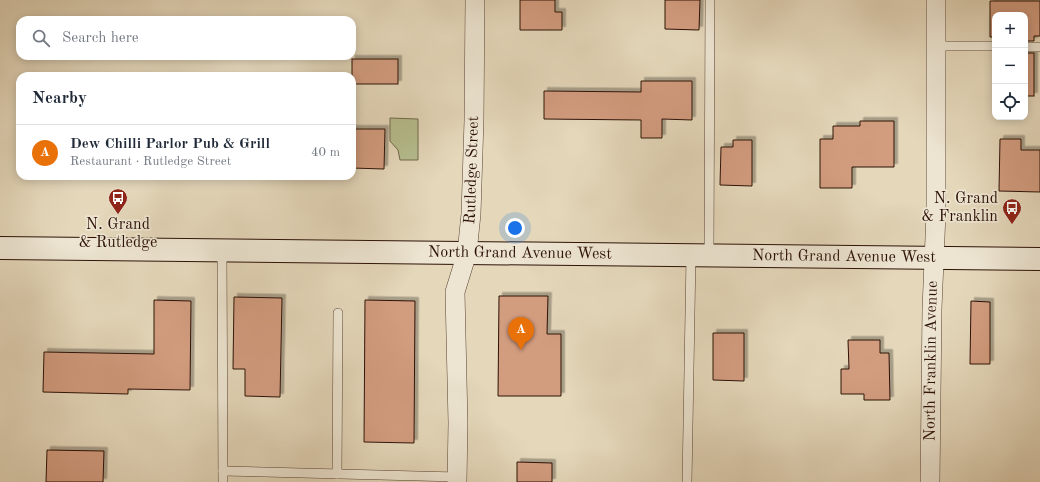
<!DOCTYPE html>
<meta charset="utf-8">
<style>
:root{--surface:#fff;--page:#f2f2f3;--text:#1f2937;--muted:#747a83;--line:#e0e1e3;--accent:#8f2418}
body{margin:0;font-family:"Old Standard TT",serif;background:var(--page);color:var(--text)}
.controls{position:absolute;right:12px;top:12px;display:grid;overflow:hidden;border-radius:8px;box-shadow:0 2px 10px #0003}
.controls button{width:36px;height:36px;display:grid;place-items:center;padding:0;border:0;border-bottom:1px solid var(--line);background:var(--surface);color:var(--text);font:20px sans-serif}
.you{position:absolute;left:515px;top:228px;width:14px;height:14px;margin:-10px;border:3px solid #fff;border-radius:50%;background:#1a73e8;box-shadow:0 0 0 6px #1a73e833}
.badge{display:grid;place-items:center;width:26px;height:26px;border-radius:50%;background:var(--accent);color:#fff;font-size:13px;font-weight:700}
.pin{position:absolute;translate:-50% -33px;filter:drop-shadow(0 1px 2px #0008)}
.pin::after{content:'';position:absolute;top:21px;width:14px;height:12px;background:inherit;clip-path:polygon(0 0,100% 0,50% 100%)}
.list{margin:0;padding:0;list-style:none}
h2{display:flex;justify-content:space-between;align-items:center;height:52px;margin:0;padding:0 16px;font-size:17px}
h2 small{font-size:13px;font-weight:400;color:var(--muted)}
.list li{display:grid;grid-template-columns:26px 1fr auto;gap:12px;align-items:center;box-sizing:border-box;height:56px;padding:0 16px;border-top:1px solid var(--line)}
.list b{display:block;font-size:15px;white-space:nowrap}
.list p{margin:0;font-size:13px;white-space:nowrap;color:var(--muted)}
.list em{font-size:13px;font-style:normal;color:var(--muted)}
.icon{flex:none;width:22px;height:22px;fill:none;stroke:currentColor;stroke-width:2;stroke-linecap:round;stroke-linejoin:round}
.map{position:relative;flex:none;width:1040px;height:482px;overflow:hidden}
.search{position:absolute;background:var(--surface);box-shadow:0 2px 10px #0003;left:16px;top:16px;width:340px;height:44px;display:flex;align-items:center;gap:10px;box-sizing:border-box;padding:0 14px;border-radius:12px;color:var(--muted);font-size:15px}
.panel{position:absolute;background:var(--surface);box-shadow:0 2px 10px #0003;left:16px;top:72px;width:340px;height:108px;border-radius:12px}
.map>svg:first-child{display:block}
.green{fill:#b6be8e;stroke:#71684a}
.building{fill:#d29c7f;stroke:#2c1106;filter:url(#shadow)}
.lines{fill:none;stroke-linecap:round;stroke-linejoin:round}
.service-casing{stroke:#5a4233;stroke-width:10}
.minor-casing{stroke:#5a4233;stroke-width:20}
.secondary-casing{stroke:#2c1106;stroke-width:24}
.service{stroke:#ede5d2;stroke-width:9}
.minor{stroke:#ede5d2;stroke-width:19}
.secondary{stroke:#ede5d2;stroke-width:22}
.labels{text-anchor:middle;dominant-baseline:central;stroke-width:3.5;stroke-linejoin:round;paint-order:stroke}
.street-label{font-size:16px;fill:#2c1106;stroke:#ede5d2}
.poi-label{font-size:16px;fill:#2c1106;stroke:#ede5d2;text-anchor:end}
</style>
<div class="map">
<svg width="1040" height="482" viewBox="0 0 1040 482">
<defs>
<filter id="shadow"><feDropShadow dx="3.5" dy="-3.5" stdDeviation="0" flood-color="#0004"/></filter>
</defs>
<rect width="100%" height="100%" fill="#e4d7ba"/>
<filter id="stains"><feTurbulence type="fractalNoise" baseFrequency=".005" numOctaves="4"/><feColorMatrix values="0 0 0 0 .2 0 0 0 0 .09 0 0 0 0 .02 0 0 0 .5 -.17"/></filter>
<radialGradient id="worn" r=".72"><stop offset=".6" stop-color="#630" stop-opacity="0"/><stop offset="1" stop-color="#630" stop-opacity=".3"/></radialGradient>
<path class="green" d="M 390,118 L 418,119 L 418,160 L 400,160 L 398,150 L 390,141 Z"/>
<g class="building">
<path d="M 520,0 L 555,0 L 555,12 L 562,12 L 562,30 L 520,30 Z"/>
<path d="M 665,0 L 700,0 L 699,30 L 665,29 Z"/>
<path d="M 990,1 L 1040,1 L 1040,36 L 1034,36 L 1034,41 L 1025,41 L 1025,15 L 995,15 L 995,40 L 994,40 L 994,37 L 990,37 Z"/>
<rect x="1025" y="53" width="9" height="43"/>
<rect x="352" y="59" width="46" height="25"/>
<path d="M 641,81 L 692,81 L 692,120 L 662,119 L 662,138 L 641,138 L 641,120 L 544,119 L 544,91 L 641,92 Z"/>
<path d="M 860,121 L 894,121 L 894,167 L 852,167 L 852,188 L 820,188 L 820,139 L 833,139 L 833,126 L 860,126 Z"/>
<path d="M 352,129 L 385,129 L 384,169 L 352,168 Z"/>
<path d="M 1000,139 L 1021,139 L 1021,150 L 1040,150 L 1040,192 L 999,191 Z"/>
<path d="M 733,140 L 752,140 L 752,186 L 720,185 L 721,147 L 733,147 Z"/>
<path d="M 499,296 L 548,296 L 547,334 L 561,334 L 561,396 L 498,396 Z"/>
<path d="M 234,297 L 282,298 L 280,397 L 245,396 L 245,369 L 233,369 Z"/>
<path d="M 154,300 L 191,301 L 190,390 L 128,389 L 128,394 L 43,392 L 44,352 L 154,354 Z"/>
<path d="M 365,300 L 415,301 L 414,443 L 364,442 Z"/>
<path d="M 971,301 L 990,302 L 990,364 L 970,364 Z"/>
<path d="M 713,333 L 744,333 L 744,381 L 713,380 Z"/>
<path d="M 848,340 L 880,340 L 880,353 L 889,353 L 890,400 L 864,400 L 864,394 L 841,394 L 841,369 L 849,369 Z"/>
<path d="M 47,450 L 104,451 L 103,482 L 46,482 Z"/>
<path d="M 517,462 L 552,463 L 552,482 L 517,482 Z"/>
</g>
<g class="lines">
<defs>
<g id="service">
<path d="M 936,46 L 995,46"/>
<path d="M 1025,47 L 1040,47"/>
<path d="M 222,250 L 223,482"/>
<path d="M 709,255 L 710,0"/>
<path d="M 223,471 L 457,477"/>
<path d="M 337,474 L 338,313"/>
<path d="M 687,482 L 691,256"/>
</g>
<g id="minor">
<path id="s1" d="M 457,482 L 458,423 L 455,292 L 467,253 L 471,214 L 474,120 L 475,0"/>
<path id="s2" d="M 930,482 L 932,309 L 936,213 L 936,0"/>
</g>
<g id="secondary">
<path id="s3" d="M 0,248 L 1040,259"/>
</g>
</defs>
<use href="#service" class="service-casing"/>
<use href="#minor" class="minor-casing"/>
<use href="#secondary" class="secondary-casing"/>
<use href="#service" class="service"/>
<use href="#minor" class="minor"/>
<use href="#secondary" class="secondary"/>
</g>
<defs>
<symbol id="bus-pin" viewBox="-11 -11 22 30"><path d="M0 17L-7.5 6A9.5 9.5 0 1 1 7.5 6Z" fill="#8f2418" stroke="#ede5d2"/><path d="M-5-6H5V4H4V6H2V4H-2V6H-4V4H-5ZM-3.5-4V0h7V-4ZM-3.5 1.2v1.5H-2V1.2ZM2 1.2v1.5H3.5V1.2Z" fill="#fff"/></symbol>
</defs>
<g fill-rule="evenodd">
<use href="#bus-pin" x="107" y="187" width="22" height="30"/>
<use href="#bus-pin" x="1001" y="197" width="22" height="30"/>
</g>
<g class="labels">
<g class="street-label">
<text stroke="none"><textPath href="#s1" startOffset="314">Rutledge Street</textPath></text>
<text stroke="none"><textPath href="#s3" startOffset="520">North Grand Avenue West</textPath></text>
<text stroke="none"><textPath href="#s3" startOffset="844">North Grand Avenue West</textPath></text>
<text stroke="none"><textPath href="#s2" startOffset="121">North Franklin Avenue</textPath></text>
</g>
<g class="poi-label">
<text x="998" y="199">N. Grand<tspan x="998" dy="18">&amp; Franklin</tspan></text>
<text x="118" y="225" text-anchor="middle">N. Grand<tspan x="118" dy="18">&amp; Rutledge</tspan></text>
</g>
</g>
<rect width="100%" height="100%" filter="url(#stains)"/>
<rect width="100%" height="100%" fill="url(#worn)"/>
</svg>
<div class="controls">
<button>+</button>
<button>−</button>
<button><svg class="icon" aria-label="locate" viewBox="0 0 24 24"><circle cx="12" cy="12" r="6"/><path d="M12 2v4M12 18v4M2 12h4M18 12h4"/></svg></button>
</div>
<div class="you"></div>
<div class="pin badge" style="left:521px;top:350px;background:#e8710a">A</div>
<div class="search"><svg class="icon" aria-label="search" viewBox="0 0 24 24"><circle cx="10" cy="10" r="6"/><path d="M15 15l6 6"/></svg>Search here</div>
<section class="panel">
<h2>Nearby<small></small></h2>
<ul class="list">
<li><span class="badge" style="background:#e8710a">A</span><div><b>Dew Chilli Parlor Pub &amp; Grill</b><p>Restaurant · Rutledge Street</p></div><em>40 m</em></li>
</ul>
</section>
</div>
